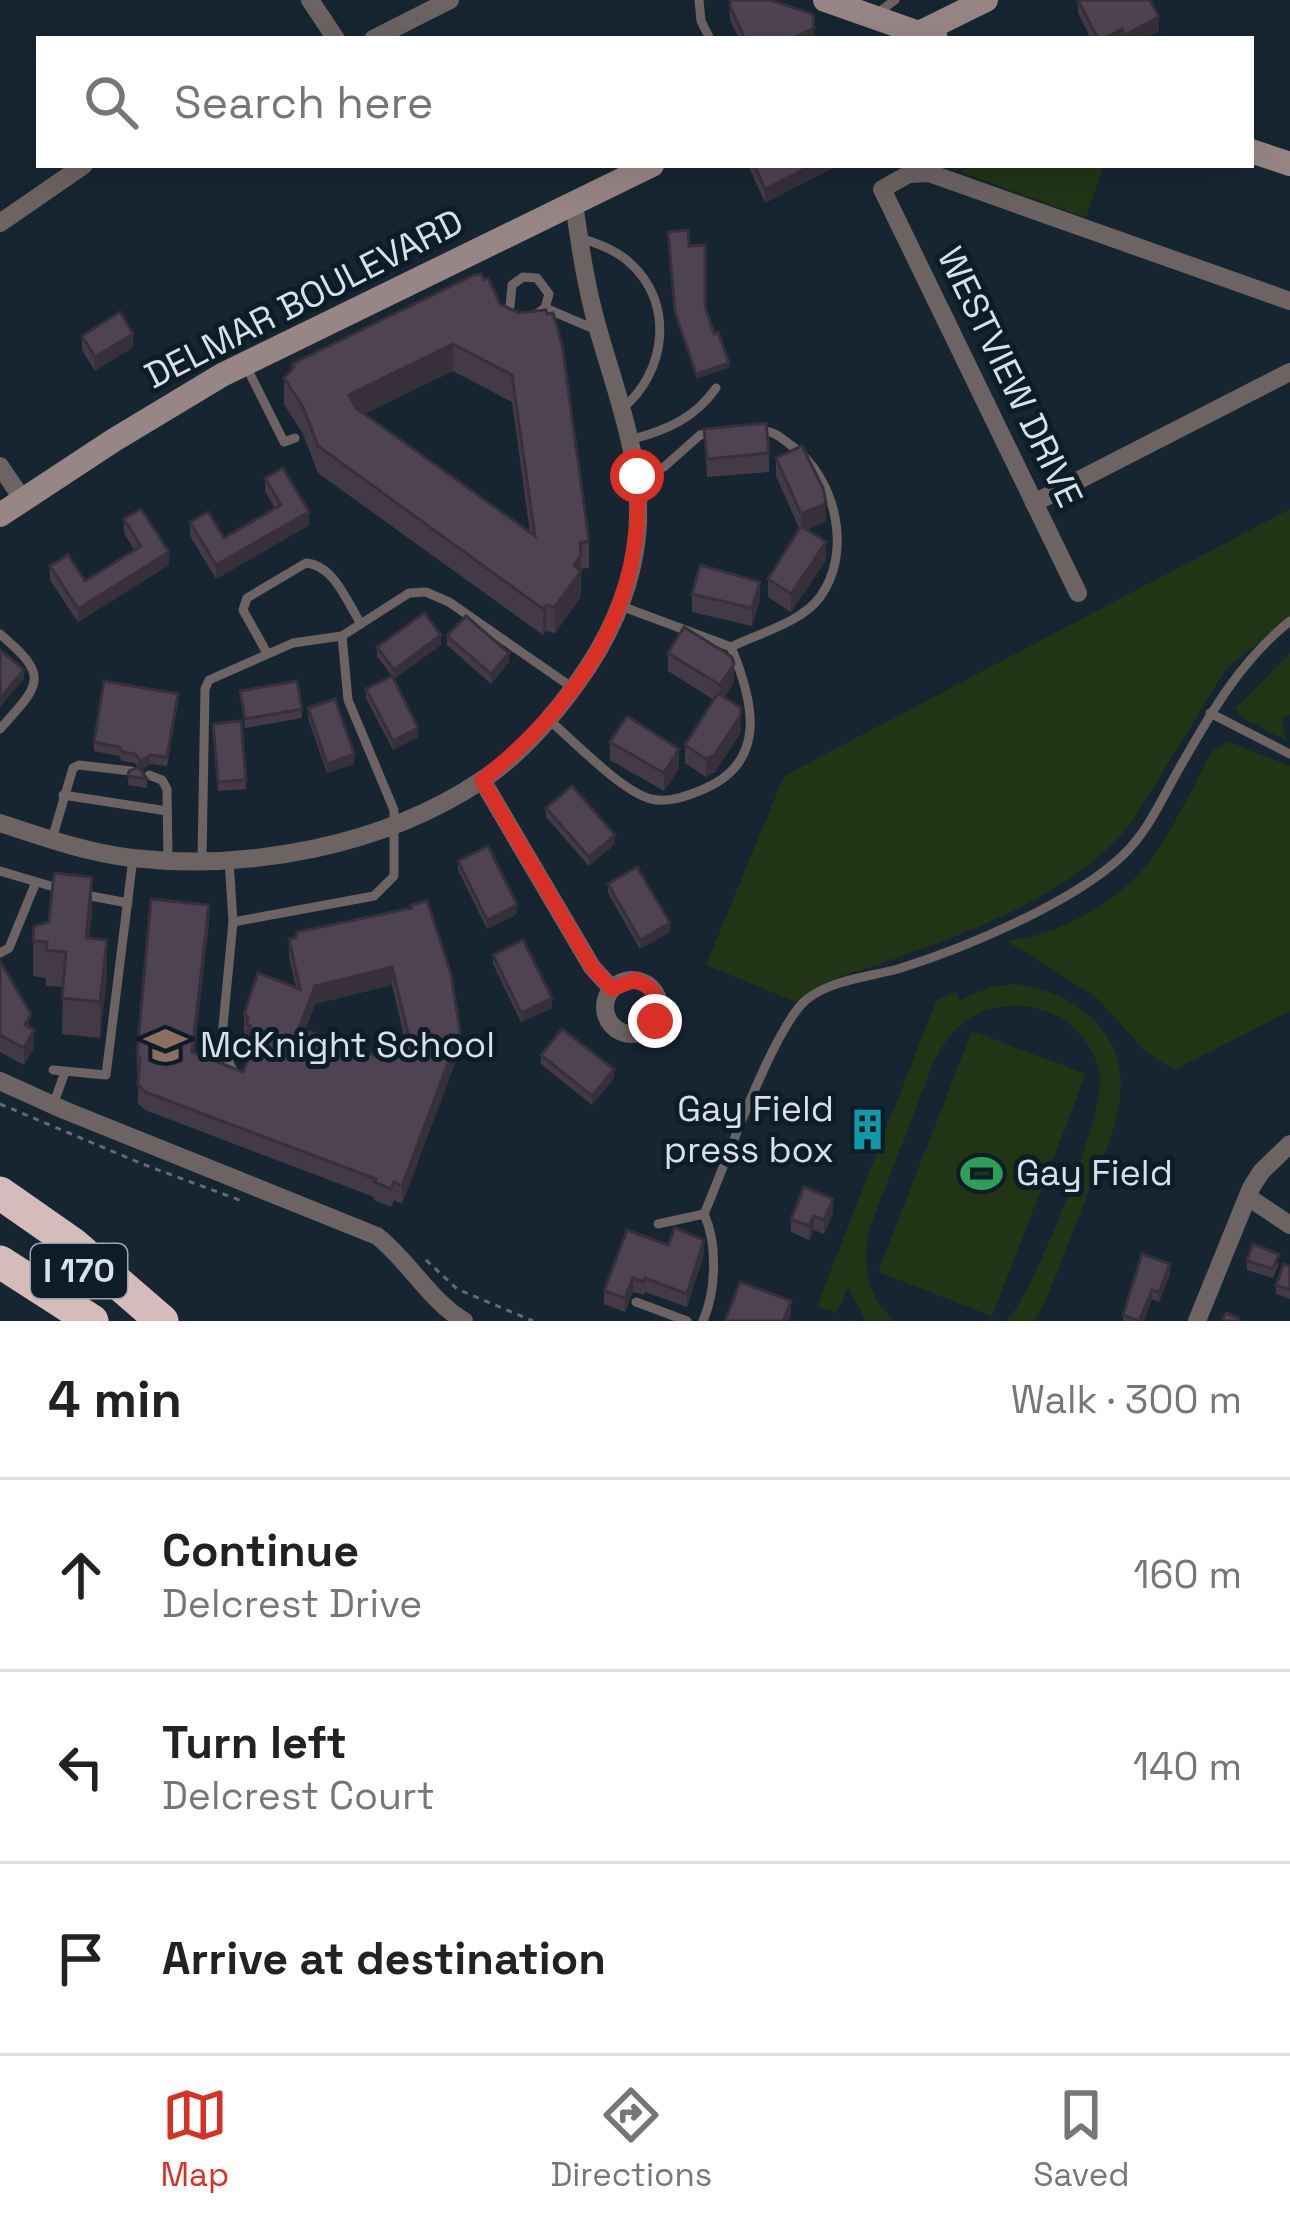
<!DOCTYPE html>
<meta charset="utf-8">
<style>
:root{--surface:#fff;--page:#f6f6f6;--text:#222;--muted:#767676;--line:#e0e0e0;--accent:#d93025}
body{margin:0;font-family:"Space Grotesk",sans-serif;background:var(--page);color:var(--text)}
.stop{position:absolute;width:36px;height:36px;margin:-27px;border:9px solid #d93025;border-radius:50%;background:#fff}
.stop.end{background:#d93025;border-color:#fff;box-shadow:0 3px 12px #0008}
.list{margin:0;padding:0;list-style:none}
h2{display:flex;justify-content:space-between;align-items:center;height:156px;margin:0;padding:0 48px;font-size:51px}
h2 small{font-size:39px;font-weight:400;color:var(--muted)}
.list li{display:grid;grid-template-columns:78px 1fr auto;gap:36px;align-items:center;box-sizing:border-box;height:192px;padding:0 48px;border-top:3px solid var(--line)}
.list b{display:block;font-size:45px;white-space:nowrap}
.list p{margin:0;font-size:39px;white-space:nowrap;color:var(--muted)}
.list em{font-size:39px;font-style:normal;color:var(--muted)}
.icon{flex:none;width:66px;height:66px;fill:none;stroke:currentColor;stroke-width:2;stroke-linecap:round;stroke-linejoin:round}
.map{position:relative;flex:none;width:1290px;height:1321px;overflow:hidden}
.search{position:absolute;background:var(--surface);box-shadow:0 12px 48px #0002;left:36px;right:36px;top:36px;height:132px;display:flex;align-items:center;gap:30px;box-sizing:border-box;padding:0 42px;border-radius:0px;color:var(--muted);font-size:45px}
.sheet{height:732px;background:var(--surface)}
nav{display:flex;justify-content:space-around;align-items:center;box-sizing:border-box;height:168px;border-top:3px solid var(--line);background:var(--surface);font-size:33px;color:var(--muted)}
nav a{display:grid;justify-items:center;gap:6px}
nav .on{color:var(--accent)}
.map>svg:first-child{display:block}
.green{fill:#213516}
.lines{fill:none;stroke-linecap:round;stroke-linejoin:round}
.path{stroke:#5f6c77;stroke-width:3;stroke-dasharray:6 6;stroke-linecap:butt}
.lane{stroke:#6e6363;stroke-width:9}
.street{stroke:#6e6363;stroke-width:18}
.secondary{stroke:#988686;stroke-width:24}
.highway{stroke:#d6bbbb;stroke-width:33}
.wall{fill:#443a47;fill-rule:evenodd}
.shaded-wall{fill:#372f3a}
.building{fill:#4f4353;stroke:#372f3a;stroke-width:3;fill-rule:evenodd}
.route{stroke:#d93025;stroke-width:15}
.labels{text-anchor:middle;dominant-baseline:central;stroke-width:10;stroke-linejoin:round;paint-order:stroke}
.shield{fill:#0e1c28;stroke:#9ba6b0;stroke-width:3}
.shield-label{font-size:33px;font-weight:bold;fill:#d8e1ea}
.street-label{font-size:36px;fill:#d8e1ea;stroke:#0e1c28}
.poi-label{font-size:36px;fill:#d8e1ea;stroke:#0e1c28;text-anchor:start}
</style>
<div class="map">
<svg width="1290" height="1321" viewBox="0 0 1290 1321">
<rect width="100%" height="100%" fill="#172532"/>
<g class="green">
<path d="M 965,165 L 1104,165 L 1086,218 L 962,172 Z"/>
<path d="M 1290,509 L 1290,616 L 1226,669 L 1134,819 C 1083,890 969,933 888,961 C 854,973 824,978 796,1002 L 706,965 L 784,776 Z"/>
<path d="M 1290,653 L 1290,714 L 1281,719 L 1287,741 L 1248,721 L 1235,709 Z"/>
<path d="M 1229,742 L 1290,766 L 1290,1011 L 1174,1070 L 1146,1052 L 1096,997 L 1007,941 C 1058,936 1121,901 1152,858 C 1175,826 1193,787 1212,751 Z"/>
<path d="M 1014,984 C 1080,992 1134,1038 1118,1110 C 1112,1140 1097,1170 1086,1198 C 1071,1236 1057,1274 1041,1311 L 1033,1321 L 1006,1321 C 1033,1297 1106,1111 1100,1076 C 1088,1001 988,981 946,1041 C 932,1060 925,1085 916,1108 C 901,1147 885,1187 870,1227 C 861,1263 866,1295 894,1321 L 866,1321 L 848,1287 L 837,1313 L 817,1306 L 937,999 L 956,992 L 959,1000 L 991,987 Z"/>
<path d="M 972,1031 L 1086,1074 L 992,1316 L 878,1272 Z"/>
</g>
<g class="lines">
<g class="path">
<path d="M 0,1104 L 145,1165 L 242,1201"/>
<path d="M 426,1260 L 457,1289 L 533,1321"/>
</g>
<g class="lane">
<path d="M 699,0 L 701,21 L 710,39"/>
<path d="M 875,15 L 895,0"/>
<path d="M 578,237 C 597,244 615,249 630,263 C 675,303 666,372 623,408"/>
<path d="M 510,306 L 512,285 L 523,277 L 537,278 L 549,294 L 545,308 L 534,316"/>
<path d="M 545,308 L 599,331"/>
<path d="M 245,364 L 284,442 L 295,438"/>
<path d="M 633,439 C 667,430 695,418 716,388"/>
<path d="M 637,476 L 664,467 L 700,435 L 713,433"/>
<path d="M 621,606 L 731,647 C 760,633 802,622 820,597 C 853,552 836,478 792,446 C 781,438 774,430 760,431"/>
<path d="M 0,634 C 51,677 40,684 0,729"/>
<path d="M 267,653 L 243,610 L 247,598 L 306,563 C 334,565 347,602 361,624"/>
<path d="M 1210,713 L 1290,754"/>
<path d="M 549,720 C 574,741 621,791 651,799 C 670,803 687,796 704,789 C 769,761 753,700 731,647"/>
<path d="M 149,775 L 162,780 L 167,789 L 168,859"/>
<path d="M 63,795 L 167,811"/>
<path d="M 52,839 L 73,768 L 79,765 L 131,771"/>
<path d="M 202,859 L 205,689 L 209,680 L 293,643 L 342,636 L 409,593 L 426,592 L 449,602 L 573,688"/>
<path d="M 229,860 L 233,922 L 374,896 L 394,876 L 394,810 L 348,700 L 342,636"/>
<path d="M 0,871 L 64,890"/>
<path d="M 80,894 L 128,903"/>
<path d="M 233,922 L 221,1047 L 235,1074"/>
<path d="M 0,953 L 9,948 L 36,882"/>
<path d="M 53,1070 L 106,1075 L 133,858"/>
<path d="M 53,1105 L 65,1072"/>
<path d="M 658,1224 L 704,1214"/>
<path d="M 636,1302 L 687,1321"/>
<path d="M 703,1321 C 716,1291 718,1244 704,1214 C 724,1168 773,1028 806,1000 C 831,979 871,977 901,968 C 965,948 1072,903 1121,857 C 1146,834 1160,803 1176,774 C 1209,716 1238,663 1290,621"/>
</g>
<g class="street">
<path d="M 310,0 L 336,39"/>
<path d="M 373,39 L 450,0"/>
<path d="M 0,223 L 84,165"/>
<path d="M 0,466 L 23,500"/>
<path d="M 1034,503 L 1290,372"/>
<path d="M 1078,593 L 882,189 L 909,174 L 929,173 L 1290,301"/>
<path d="M 482,780 L 592,967 L 612,989"/>
<path d="M 0,823 C 42,837 88,853 132,858 C 249,871 384,846 482,780 C 520,755 551,719 577,683 C 606,643 627,600 635,551 C 648,472 619,403 598,329 C 586,287 580,246 574,203"/>
<circle cx="632" cy="1007" r="27"/>
<path d="M 0,1081 L 64,1110 L 377,1236 C 409,1261 429,1300 464,1321"/>
<path d="M 1248,1197 L 1290,1225"/>
<path d="M 1197,1321 L 1251,1188 L 1261,1172 L 1290,1144"/>
</g>
<g class="secondary">
<path d="M 825,0 L 936,39"/>
<path d="M 913,36 L 986,0"/>
<path d="M 1251,151 L 1290,164"/>
<path d="M 0,515 L 114,440 L 222,375 L 652,165"/>
</g>
<g class="highway">
<path d="M 0,1193 L 73,1244 L 162,1321"/>
<path d="M 0,1262 L 92,1321"/>
</g>
</g>
<g class="wall">
<path d="M 1078,0 L 1159,31 L 1143,39 L 1091,39 L 1078,13 Z"/>
<path d="M 730,6 L 814,39 L 739,39 L 730,20 Z"/>
<path d="M 748,165 L 839,165 L 765,203 Z"/>
<path d="M 474,275 L 589,541 L 589,568 L 581,569 L 581,597 L 555,633 L 546,631 L 543,635 L 318,473 L 303,434 L 284,404 L 284,378 L 292,369 L 292,364 ZM 453,371 L 512,402 L 530,533 L 364,414 Z"/>
<path d="M 82,336 L 133,347 L 95,371 L 82,350 Z"/>
<path d="M 704,429 L 769,453 L 769,472 L 707,477 Z"/>
<path d="M 776,458 L 826,521 L 807,530 L 826,560 L 791,612 L 768,597 L 768,579 L 799,528 L 776,476 Z"/>
<path d="M 265,478 L 309,525 L 216,579 L 190,536 L 190,522 L 224,538 L 275,509 L 265,491 Z"/>
<path d="M 124,519 L 169,565 L 78,622 L 50,580 L 50,566 L 85,581 L 134,550 L 124,533 Z"/>
<path d="M 692,594 L 760,600 L 752,626 L 692,612 Z"/>
<path d="M 447,636 L 509,662 L 491,684 L 447,645 Z"/>
<path d="M 441,645 L 394,679 L 418,737 L 393,750 L 366,698 L 366,689 L 392,676 L 377,656 L 377,647 Z"/>
<path d="M 668,653 L 734,682 L 725,697 L 741,726 L 740,734 L 715,772 L 706,777 L 685,763 L 685,745 L 714,700 L 668,671 Z"/>
<path d="M 240,691 L 302,709 L 302,718 L 245,728 Z"/>
<path d="M 178,703 L 167,766 L 150,764 L 143,769 L 147,779 L 147,788 L 128,785 L 129,771 L 138,767 L 135,763 L 122,761 L 119,756 L 94,751 L 94,742 Z"/>
<path d="M 308,708 L 354,764 L 327,773 L 308,718 Z"/>
<path d="M 213,733 L 246,780 L 246,789 L 218,791 Z"/>
<path d="M 610,742 L 679,768 L 664,791 L 610,760 Z"/>
<path d="M 546,808 L 615,844 L 589,866 L 546,817 Z"/>
<path d="M 458,861 L 517,914 L 487,929 L 458,870 Z"/>
<path d="M 608,884 L 670,932 L 640,949 L 608,893 Z"/>
<path d="M 411,908 L 460,1050 L 402,1204 L 394,1200 L 391,1207 L 374,1200 L 374,1197 L 145,1110 L 138,1103 L 139,1074 L 137,1073 L 137,1055 L 209,923 L 194,1053 L 243,1072 L 251,1052 L 248,1051 L 246,1034 L 244,1032 L 244,1014 L 296,987 L 289,957 L 289,939 ZM 392,985 L 406,1045 L 390,1061 L 305,1030 L 315,1004 Z"/>
<path d="M 92,912 L 89,939 L 107,976 L 100,1038 L 62,1034 L 63,987 L 46,986 L 46,978 L 33,976 L 33,941 Z"/>
<path d="M 493,955 L 552,1008 L 521,1022 L 493,964 Z"/>
<path d="M 0,961 L 31,1029 L 34,1048 L 24,1065 L 0,1052 Z"/>
<path d="M 541,1055 L 614,1078 L 592,1105 L 541,1064 Z"/>
<path d="M 833,1213 L 824,1234 L 814,1230 L 809,1240 L 791,1232 L 791,1219 Z"/>
<path d="M 668,1245 L 704,1254 L 687,1307 L 645,1292 L 644,1295 L 633,1292 L 625,1312 L 604,1304 L 604,1291 Z"/>
<path d="M 1247,1261 L 1279,1263 L 1273,1278 L 1247,1270 Z"/>
<path d="M 1290,1266 L 1290,1299 L 1276,1294 L 1276,1285 Z"/>
<path d="M 1170,1274 L 1159,1302 L 1152,1299 L 1144,1321 L 1123,1321 L 1123,1315 Z"/>
</g>
<g class="shaded-wall">
<path d="M 1159,17 L 1159,31 L 1143,39 L 1125,39 L 1125,35 Z"/>
<path d="M 814,28 L 814,39 L 791,39 Z"/>
<path d="M 1122,29 L 1122,39 L 1103,39 Z"/>
<path d="M 812,165 L 839,165 L 765,203 L 765,189 Z"/>
<path d="M 133,334 L 133,347 L 95,371 L 95,357 Z"/>
<path d="M 453,344 L 453,371 L 349,421 L 349,395 Z"/>
<path d="M 729,363 L 729,368 L 696,379 L 696,374 Z"/>
<path d="M 826,503 L 826,521 L 801,532 L 801,514 Z"/>
<path d="M 309,512 L 309,525 L 216,579 L 216,565 Z"/>
<path d="M 826,542 L 826,560 L 791,612 L 791,594 Z"/>
<path d="M 169,552 L 169,565 L 78,622 L 78,609 Z"/>
<path d="M 581,555 L 581,597 L 555,633 L 555,607 L 574,565 Z"/>
<path d="M 760,582 L 760,600 L 752,626 L 752,608 Z"/>
<path d="M 546,605 L 546,631 L 543,635 L 543,609 Z"/>
<path d="M 441,635 L 441,645 L 394,679 L 394,670 Z"/>
<path d="M 509,653 L 509,662 L 491,684 L 491,674 Z"/>
<path d="M 734,664 L 734,682 L 720,704 L 720,685 Z"/>
<path d="M 24,670 L 24,679 L 0,707 L 0,698 Z"/>
<path d="M 741,708 L 740,734 L 715,772 L 706,777 L 706,759 Z"/>
<path d="M 418,728 L 418,737 L 393,750 L 393,741 Z"/>
<path d="M 679,749 L 679,768 L 664,791 L 664,773 Z"/>
<path d="M 354,754 L 354,764 L 327,773 L 327,764 Z"/>
<path d="M 150,755 L 150,764 L 143,769 L 140,778 L 143,760 Z"/>
<path d="M 615,835 L 615,844 L 589,866 L 589,857 Z"/>
<path d="M 92,877 L 92,912 L 86,974 L 86,938 Z"/>
<path d="M 209,905 L 209,923 L 192,1070 L 192,1052 Z"/>
<path d="M 517,905 L 517,914 L 487,929 L 487,920 Z"/>
<path d="M 670,923 L 670,932 L 640,949 L 640,940 Z"/>
<path d="M 107,940 L 107,976 L 100,1038 L 100,1002 Z"/>
<path d="M 392,967 L 392,985 L 315,1004 L 299,1046 L 299,1028 L 315,986 Z"/>
<path d="M 552,998 L 552,1008 L 521,1022 L 521,1013 Z"/>
<path d="M 34,1030 L 34,1048 L 24,1065 L 24,1048 Z"/>
<path d="M 460,1031 L 460,1050 L 402,1204 L 402,1186 Z"/>
<path d="M 614,1069 L 614,1078 L 592,1105 L 592,1096 Z"/>
<path d="M 833,1199 L 833,1213 L 824,1234 L 824,1220 Z"/>
<path d="M 814,1216 L 814,1230 L 809,1240 L 809,1226 Z"/>
<path d="M 704,1240 L 704,1254 L 687,1307 L 687,1294 Z"/>
<path d="M 1170,1264 L 1170,1274 L 1159,1302 L 1159,1292 Z"/>
<path d="M 633,1278 L 633,1292 L 625,1312 L 625,1298 Z"/>
<path d="M 1152,1290 L 1152,1299 L 1144,1321 L 1140,1321 Z"/>
<path d="M 791,1301 L 791,1315 L 788,1321 L 783,1321 Z"/>
</g>
<g class="building">
<path d="M 731,0 L 770,0 L 813,14 L 814,28 L 791,39 L 745,39 L 730,6 Z"/>
<path d="M 1078,0 L 1150,0 L 1159,17 L 1125,35 L 1122,29 L 1103,39 L 1098,39 Z"/>
<path d="M 754,165 L 812,165 L 765,189 Z"/>
<path d="M 688,230 L 689,246 L 705,245 L 705,306 L 714,334 L 718,332 L 729,363 L 696,374 L 675,312 L 668,232 Z"/>
<path d="M 481,274 L 484,280 L 488,278 L 500,304 L 519,313 L 546,310 L 547,314 L 553,313 L 562,344 L 589,541 L 580,543 L 581,555 L 574,565 L 581,571 L 555,607 L 546,605 L 543,609 L 318,446 L 303,407 L 284,378 L 294,367 L 292,364 L 474,275 ZM 453,344 L 512,375 L 535,536 L 356,408 L 349,395 Z"/>
<path d="M 120,312 L 133,334 L 95,357 L 82,336 Z"/>
<path d="M 766,423 L 769,453 L 707,459 L 704,429 Z"/>
<path d="M 802,446 L 823,488 L 826,503 L 801,514 L 776,458 Z"/>
<path d="M 283,468 L 309,512 L 216,565 L 190,522 L 208,512 L 224,538 L 281,505 L 265,478 Z"/>
<path d="M 141,509 L 169,552 L 78,609 L 50,566 L 68,555 L 85,581 L 141,546 L 124,519 Z"/>
<path d="M 801,526 L 826,542 L 791,594 L 768,579 Z"/>
<path d="M 700,565 L 760,582 L 752,608 L 692,594 Z"/>
<path d="M 424,613 L 441,635 L 394,670 L 377,647 Z"/>
<path d="M 466,616 L 509,653 L 491,674 L 447,636 Z"/>
<path d="M 684,627 L 732,657 L 734,664 L 720,685 L 668,653 Z"/>
<path d="M 0,650 L 24,670 L 0,698 Z"/>
<path d="M 392,676 L 418,728 L 393,741 L 366,689 Z"/>
<path d="M 104,681 L 178,694 L 167,757 L 150,755 L 143,760 L 140,769 L 147,779 L 128,776 L 129,771 L 139,767 L 140,760 L 135,754 L 122,752 L 119,747 L 94,742 Z"/>
<path d="M 297,681 L 302,709 L 245,719 L 240,691 Z"/>
<path d="M 718,693 L 741,708 L 740,716 L 715,754 L 706,759 L 685,745 Z"/>
<path d="M 335,699 L 354,754 L 327,764 L 308,708 Z"/>
<path d="M 627,716 L 679,749 L 664,773 L 610,742 Z"/>
<path d="M 241,721 L 246,780 L 218,782 L 213,724 Z"/>
<path d="M 572,786 L 615,835 L 589,857 L 546,808 Z"/>
<path d="M 488,846 L 517,905 L 487,920 L 458,861 Z"/>
<path d="M 637,867 L 670,923 L 640,940 L 608,884 Z"/>
<path d="M 54,873 L 92,877 L 86,938 L 107,940 L 100,1002 L 62,998 L 66,952 L 46,950 L 47,942 L 33,941 L 34,926 L 49,922 Z"/>
<path d="M 151,899 L 209,905 L 192,1052 L 243,1072 L 256,1036 L 248,1032 L 251,1026 L 246,1024 L 248,1018 L 244,1014 L 258,973 L 300,989 L 289,939 L 296,938 L 297,932 L 412,908 L 411,905 L 427,901 L 451,974 L 460,1031 L 402,1186 L 394,1182 L 391,1189 L 374,1182 L 376,1179 L 145,1092 L 138,1085 L 140,1057 L 137,1055 ZM 392,967 L 411,1046 L 397,1043 L 390,1061 L 299,1028 L 315,986 Z"/>
<path d="M 523,940 L 552,998 L 521,1013 L 493,955 Z"/>
<path d="M 0,961 L 31,1014 L 25,1025 L 34,1030 L 24,1048 L 0,1035 Z"/>
<path d="M 562,1029 L 614,1069 L 592,1096 L 541,1055 Z"/>
<path d="M 804,1187 L 833,1199 L 824,1220 L 814,1216 L 809,1226 L 791,1219 Z"/>
<path d="M 675,1228 L 704,1240 L 687,1294 L 645,1278 L 644,1282 L 633,1278 L 625,1298 L 604,1291 L 627,1230 L 668,1245 Z"/>
<path d="M 1253,1244 L 1279,1254 L 1273,1269 L 1247,1261 Z"/>
<path d="M 1142,1254 L 1170,1264 L 1159,1292 L 1152,1290 L 1139,1321 L 1123,1315 Z"/>
<path d="M 1284,1264 L 1290,1266 L 1290,1290 L 1276,1285 Z"/>
<path d="M 740,1282 L 791,1301 L 783,1321 L 725,1321 Z"/>
<path d="M 1226,1313 L 1238,1318 L 1237,1321 L 1222,1321 Z"/>
</g>
<g class="lines">
<path class="route" d="M 637,476 C 646,607 580,701 482,780 L 592,967 L 612,989 L 635,980 C 655,986 662,1002 655,1021"/>
</g>
<defs>
<symbol id="school-bare" viewBox="-9 -9 18 18"><path d="M0-5L7-2L0 1L-7-2ZM-4 1L0 2.5L4 1V4Q0 6-4 4Z" fill="#8d6e63" stroke="#0e1c28" stroke-width="2.5" paint-order="stroke"/></symbol>
<symbol id="building-bare" viewBox="-9 -9 18 18"><path d="M-4-6H4V6H1V3H-1V6H-4ZM-2.5-4.3h1.7v1.8h-1.7ZM.8-4.3h1.7v1.8H.8ZM-2.5-1h1.7V.8h-1.7ZM.8-1h1.7V.8H.8Z" fill="#0f9aa8" stroke="#0e1c28" stroke-width="2.5" paint-order="stroke"/></symbol>
<symbol id="stadium-bare" viewBox="-9 -9 18 18"><path d="M0-5a6.5 5 0 1 0 0 10a6.5 5 0 1 0 0-10ZM-3.5-1.8h7v3.6h-7Z" fill="#2e9e5b" stroke="#0e1c28" stroke-width="2.5" paint-order="stroke"/></symbol>
</defs>
<g fill-rule="evenodd">
<use href="#school-bare" x="136" y="1016" width="59" height="59"/>
<use href="#building-bare" x="838" y="1100" width="59" height="59"/>
<use href="#stadium-bare" x="952" y="1144" width="59" height="59"/>
</g>
<g class="labels">
<rect class="shield" x="31" y="1244" width="96" height="54" rx="9"/>
<g class="shield-label">
<text x="79" y="1271">I 170</text>
</g>
<g class="street-label">
<text transform="translate(304 299) rotate(-27)">DELMAR BOULEVARD</text>
<text transform="translate(1010 377) rotate(64)">WESTVIEW DRIVE</text>
</g>
<g class="poi-label">
<text x="200" y="1045">McKnight School</text>
<text x="834" y="1109" text-anchor="end">Gay Field<tspan x="834" dy="41">press box</tspan></text>
<text x="1016" y="1173">Gay Field</text>
</g>
</g>
</svg>
<div class="stop" style="left:637px;top:476px"></div>
<div class="stop end" style="left:655px;top:1021px"></div>
<div class="search"><svg class="icon" aria-label="search" viewBox="0 0 24 24"><circle cx="10" cy="10" r="6"/><path d="M15 15l6 6"/></svg>Search here</div>
</div>
<section class="sheet">
<h2>4 min<small>Walk · 300 m</small></h2>
<ul class="list">
<li><svg class="icon" aria-label="ahead" viewBox="0 0 24 24"><path d="M12 20V5M6 11l6-6 6 6"/></svg><div><b>Continue</b><p>Delcrest Drive</p></div><em>160 m</em></li>
<li><svg class="icon" aria-label="left" viewBox="0 0 24 24"><path d="M17 20v-9H6M10 6l-5 5 5 5"/></svg><div><b>Turn left</b><p>Delcrest Court</p></div><em>140 m</em></li>
<li><svg class="icon" aria-label="arrive" viewBox="0 0 24 24"><path d="M6 21V4h12l-3 4 3 4H6"/></svg><div><b>Arrive at destination</b></div></li>
</ul>
</section>
<nav>
<a class="on"><svg class="icon" aria-label="map" viewBox="0 0 24 24"><path d="M3 6l6-2 6 2 6-2v14l-6 2-6-2-6 2zM9 4v14M15 6v14"/></svg>Map</a>
<a><svg class="icon" aria-label="directions" viewBox="0 0 24 24"><path d="M12 3l9 9-9 9-9-9zM9 14v-3h6M13 9l2 2-2 2"/></svg>Directions</a>
<a><svg class="icon" aria-label="saved" viewBox="0 0 24 24"><path d="M7 4h10v16l-5-4-5 4z"/></svg>Saved</a>
</nav>
